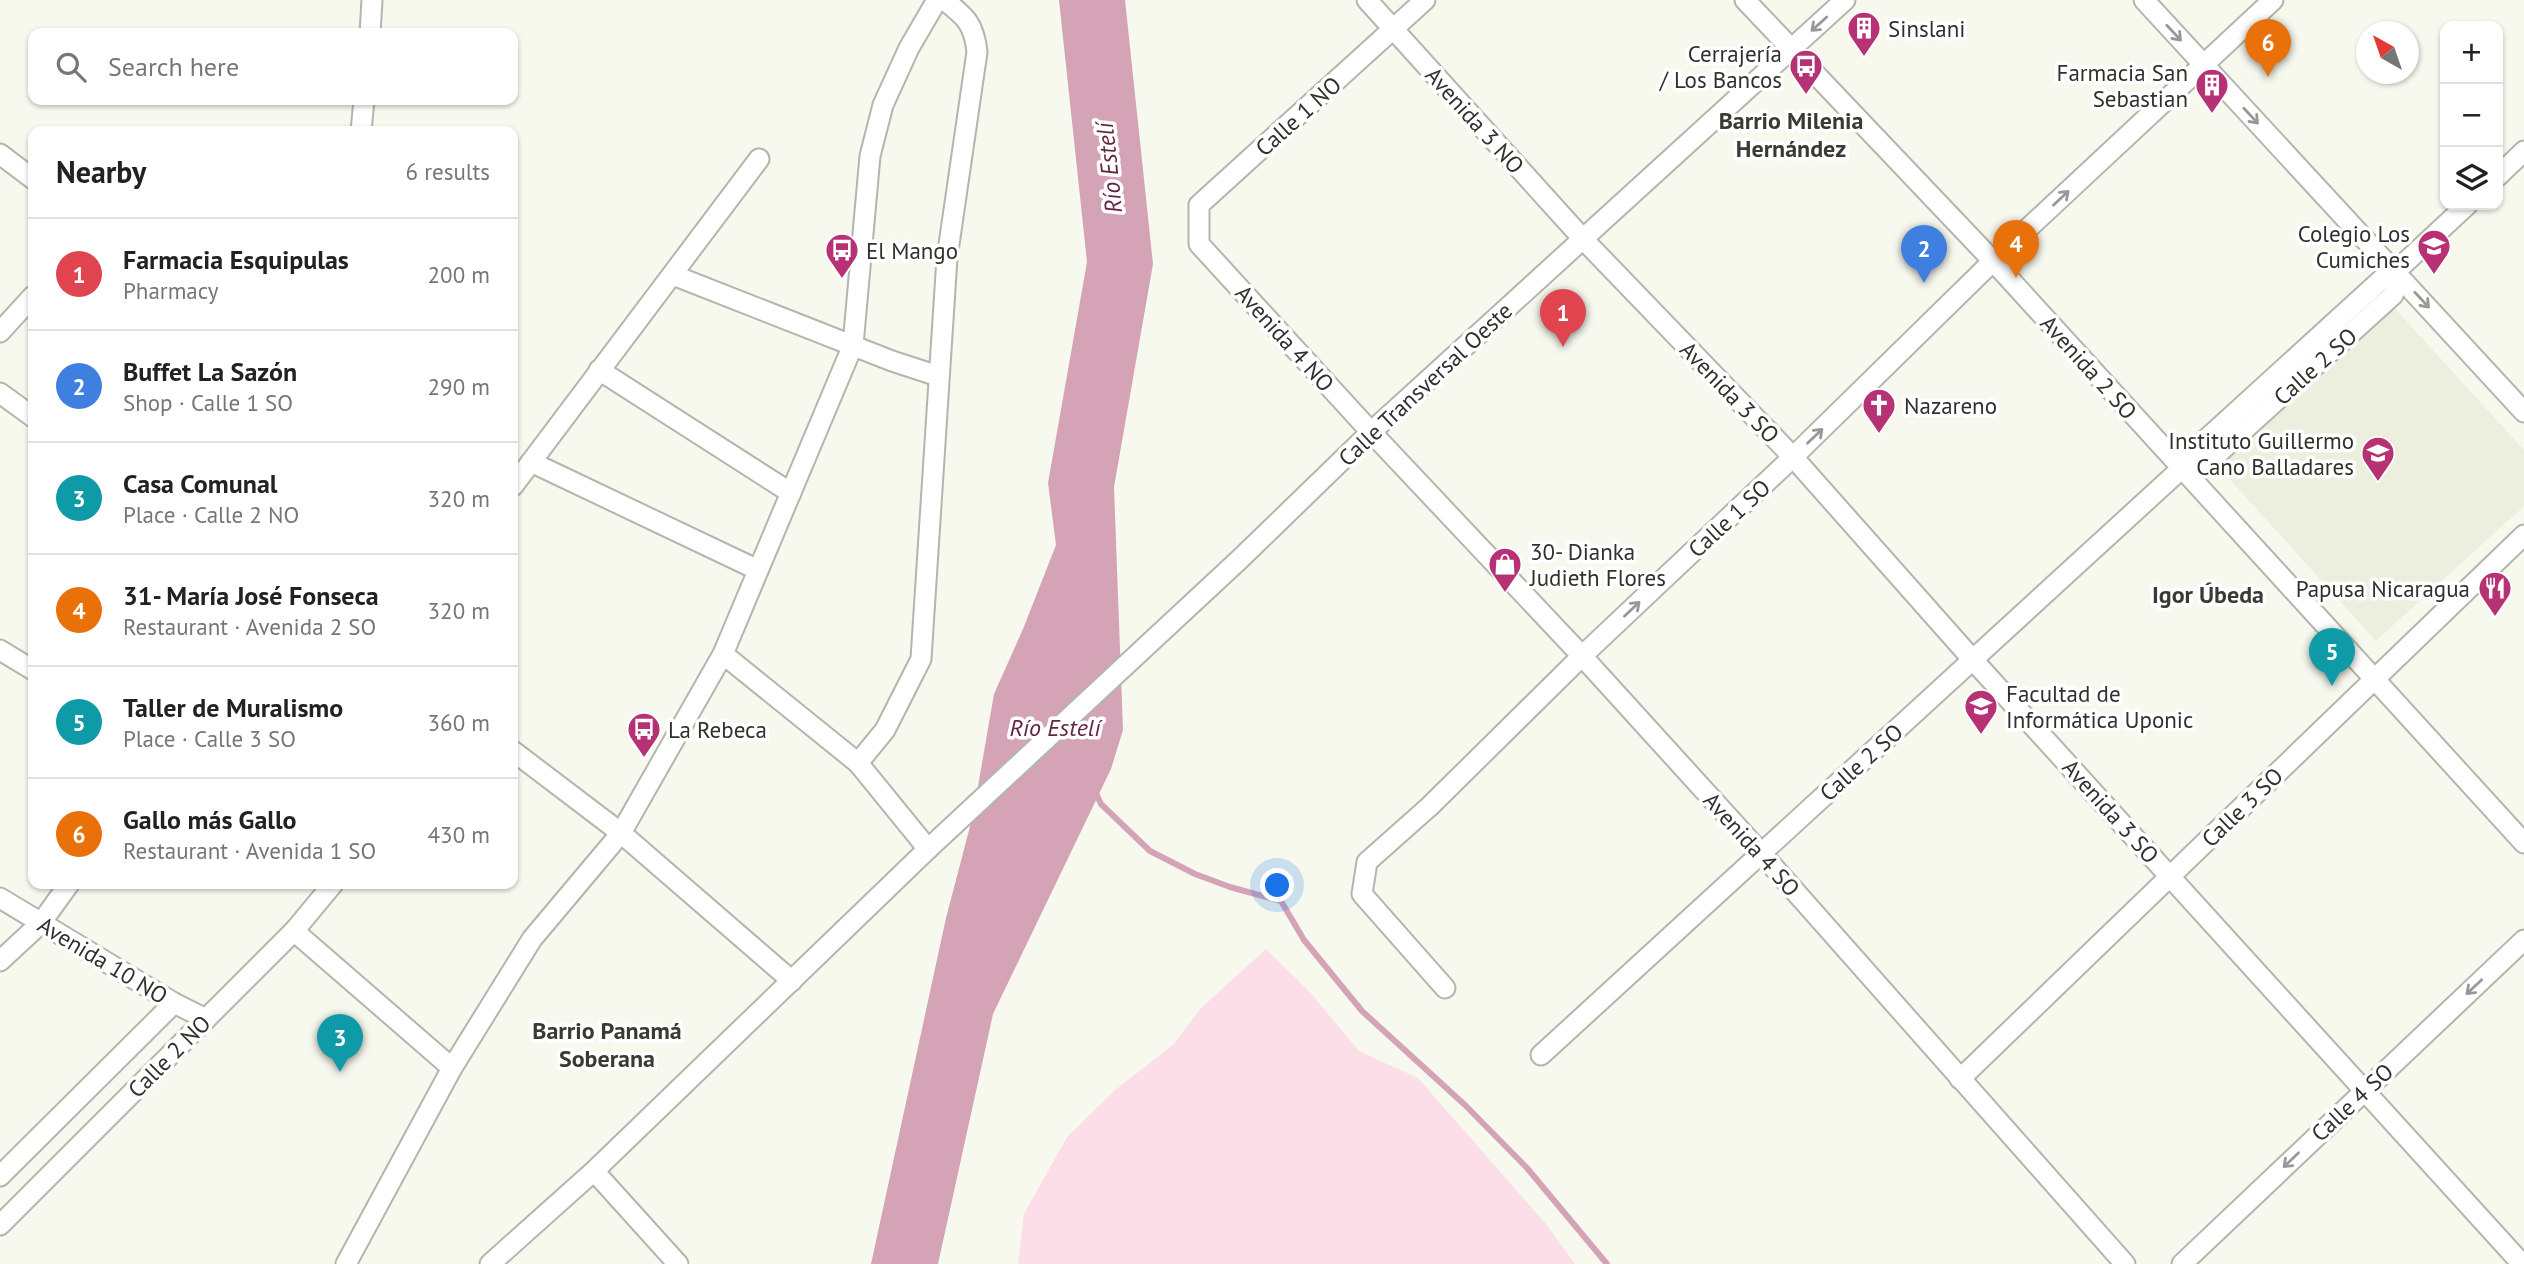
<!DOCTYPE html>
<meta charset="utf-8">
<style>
:root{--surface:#fff;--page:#f2f2f2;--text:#222;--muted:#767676;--line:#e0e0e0;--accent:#b45309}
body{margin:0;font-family:"PT Sans",sans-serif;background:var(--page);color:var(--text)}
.controls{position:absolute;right:21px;top:21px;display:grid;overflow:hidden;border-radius:14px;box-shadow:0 2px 5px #0004}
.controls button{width:63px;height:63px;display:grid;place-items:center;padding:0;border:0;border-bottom:2px solid var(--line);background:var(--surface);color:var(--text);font:35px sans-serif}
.compass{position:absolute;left:2356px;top:21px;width:63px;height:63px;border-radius:50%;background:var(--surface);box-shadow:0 2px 5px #0004;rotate:320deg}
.you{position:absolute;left:1278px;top:886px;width:24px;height:24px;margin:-18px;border:5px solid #fff;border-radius:50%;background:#1a73e8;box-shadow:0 0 0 10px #1a73e833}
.badge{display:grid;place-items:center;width:46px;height:46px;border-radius:50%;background:var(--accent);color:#fff;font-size:23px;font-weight:700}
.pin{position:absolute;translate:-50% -58px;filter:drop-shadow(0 2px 4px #0008)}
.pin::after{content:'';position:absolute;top:37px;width:24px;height:21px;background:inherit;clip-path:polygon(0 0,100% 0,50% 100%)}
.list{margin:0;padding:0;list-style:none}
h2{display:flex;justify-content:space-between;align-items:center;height:91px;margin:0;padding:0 28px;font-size:30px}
h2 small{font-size:23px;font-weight:400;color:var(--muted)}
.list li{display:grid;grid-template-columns:46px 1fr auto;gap:21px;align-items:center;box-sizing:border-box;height:112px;padding:0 28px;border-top:2px solid var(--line)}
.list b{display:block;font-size:26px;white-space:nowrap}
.list p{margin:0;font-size:23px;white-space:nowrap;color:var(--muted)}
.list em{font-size:23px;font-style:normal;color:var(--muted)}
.icon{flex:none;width:38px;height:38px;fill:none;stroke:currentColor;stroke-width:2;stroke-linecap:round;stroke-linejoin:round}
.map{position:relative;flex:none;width:2524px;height:1264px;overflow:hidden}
.search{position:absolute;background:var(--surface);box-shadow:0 2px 5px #0004;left:28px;top:28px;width:490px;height:77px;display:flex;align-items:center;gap:18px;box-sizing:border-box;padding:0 24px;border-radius:14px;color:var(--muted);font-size:26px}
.panel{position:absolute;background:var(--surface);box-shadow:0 2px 5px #0004;left:28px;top:126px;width:490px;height:763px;border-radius:14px}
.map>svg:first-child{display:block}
.built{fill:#ecefde}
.green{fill:#fcdee9}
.water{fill:#d4a4b6}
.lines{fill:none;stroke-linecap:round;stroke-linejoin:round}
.stream{stroke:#d4a4b6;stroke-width:6}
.minor-casing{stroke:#b4b5ac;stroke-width:23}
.minor{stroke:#fff;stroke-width:19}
.oneway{stroke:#989896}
.labels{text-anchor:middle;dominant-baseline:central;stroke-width:7;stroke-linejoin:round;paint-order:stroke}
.poi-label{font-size:23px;fill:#30312d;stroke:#fff;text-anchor:start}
.street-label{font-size:23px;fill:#30312d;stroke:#fff}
.neighbourhood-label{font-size:24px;font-weight:bold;fill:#393a33;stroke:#fff}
.water-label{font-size:24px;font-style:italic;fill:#622641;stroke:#fff}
</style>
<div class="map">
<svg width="2524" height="1264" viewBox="0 0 2524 1264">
<rect width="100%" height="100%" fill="#f7f9ef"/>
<path class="built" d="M 2388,301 L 2524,450 L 2524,506 L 2376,641 L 2213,461 Z"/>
<path class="green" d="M 1266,949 L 1308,990 L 1359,1051 L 1418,1078 L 1546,1224 L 1575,1264 L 1018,1264 L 1024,1214 L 1067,1137 L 1115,1090 L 1174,1044 L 1200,1009 Z"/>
<path class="water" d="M 1059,0 L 1125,0 L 1153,264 L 1114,487 L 1123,730 L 1111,769 L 993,1014 L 938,1264 L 871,1264 L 946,918 L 973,815 L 994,694 L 1023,629 L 1056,545 L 1048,483 L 1087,262 Z"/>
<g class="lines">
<path class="stream" d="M 1095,791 L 1101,804 L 1150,851 L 1195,874 L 1230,887 L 1281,901 L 1304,940 L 1362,1011 L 1465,1105 L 1527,1168 L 1607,1264"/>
<defs>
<g id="minor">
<path d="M 1367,0 L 1583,239 L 1793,457 L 1973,660 L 2522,1264"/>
<path d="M 1425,0 L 1199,205 L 1199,244 L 1371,432 L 1582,656 L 1761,853 L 2125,1264"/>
<path d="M 1745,0 L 1993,261 L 2524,843"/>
<path d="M 2144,0 L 2524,412"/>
<path d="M 370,33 L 372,0"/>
<path d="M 361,131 L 364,100"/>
<path d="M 0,154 L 33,179"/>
<path d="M 2498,176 L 2524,151"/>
<path d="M 673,275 L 892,361 L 938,376"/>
<path d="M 0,332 L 33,296"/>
<path d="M 599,370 L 791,493"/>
<path d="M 0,393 L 33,417"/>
<path d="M 531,462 L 758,570"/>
<path d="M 2181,469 L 2196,470 L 2203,467 L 2393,295 L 2396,288 L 2396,271"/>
<path d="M 513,486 L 759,159"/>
<path d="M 0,650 L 33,670"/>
<path d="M 723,654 L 858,763 L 928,849"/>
<path d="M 513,751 L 621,833 L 792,981"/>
<path d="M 858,763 L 885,730 L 921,659 L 947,258 L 977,52 C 974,24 966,17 944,0"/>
<path d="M 0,898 L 174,1003 L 206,1019"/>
<path d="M 294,931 L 452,1068"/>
<path d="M 0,961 L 41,923 L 69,884"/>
<path d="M 1445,988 L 1362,894 L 1367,862 L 1430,806 L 1582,656 L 1793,457 L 1993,261 L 2273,0"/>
<path d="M 1541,1055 L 2181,469 L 2190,454 L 2381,280 L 2396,271 L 2467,205"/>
<path d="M 1960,1079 L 2524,535"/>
<path d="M 594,1171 L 678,1264"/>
<path d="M 0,1176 L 174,1003"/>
<path d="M 0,1225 L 294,931 L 333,884"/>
<path d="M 346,1264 L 452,1068 L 532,939 L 621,833 L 723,654 L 853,345 L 870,156 L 883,105 L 909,48 L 937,0"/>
<path d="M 490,1264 L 594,1171 L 928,849 L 1240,559 L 1371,432 L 1845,0"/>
<path d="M 2182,1264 L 2524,940"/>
</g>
</defs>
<use href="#minor" class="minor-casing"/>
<use href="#minor" class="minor"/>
</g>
<defs><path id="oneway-shaft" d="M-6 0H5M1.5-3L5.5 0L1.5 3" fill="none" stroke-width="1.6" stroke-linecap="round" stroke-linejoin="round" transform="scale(1.75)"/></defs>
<g class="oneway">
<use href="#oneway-shaft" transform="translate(1819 24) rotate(138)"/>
<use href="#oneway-shaft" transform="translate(2174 33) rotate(47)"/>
<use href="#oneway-shaft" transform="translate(2251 116) rotate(47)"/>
<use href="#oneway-shaft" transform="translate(2061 198) rotate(-43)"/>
<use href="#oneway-shaft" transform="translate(2422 300) rotate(47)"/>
<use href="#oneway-shaft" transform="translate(1815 436) rotate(-44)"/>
<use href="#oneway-shaft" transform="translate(1632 609) rotate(-43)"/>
<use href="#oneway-shaft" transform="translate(2474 987) rotate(137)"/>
<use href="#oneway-shaft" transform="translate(2291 1160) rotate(136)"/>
</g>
<defs>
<symbol id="building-pin" viewBox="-11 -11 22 30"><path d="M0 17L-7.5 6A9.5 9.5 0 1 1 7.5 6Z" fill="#b73175" stroke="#fff"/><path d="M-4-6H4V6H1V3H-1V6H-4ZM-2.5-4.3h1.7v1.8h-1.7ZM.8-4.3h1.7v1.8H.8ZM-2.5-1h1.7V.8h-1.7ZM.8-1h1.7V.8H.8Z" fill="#fff"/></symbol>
<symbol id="bus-pin" viewBox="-11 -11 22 30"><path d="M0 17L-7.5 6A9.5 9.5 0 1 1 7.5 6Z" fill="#b73175" stroke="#fff"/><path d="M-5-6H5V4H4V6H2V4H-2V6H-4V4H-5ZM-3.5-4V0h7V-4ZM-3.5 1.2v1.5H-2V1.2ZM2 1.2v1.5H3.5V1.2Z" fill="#fff"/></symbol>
<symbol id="university-pin" viewBox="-11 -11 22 30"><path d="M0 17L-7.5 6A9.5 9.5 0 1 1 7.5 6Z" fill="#b73175" stroke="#fff"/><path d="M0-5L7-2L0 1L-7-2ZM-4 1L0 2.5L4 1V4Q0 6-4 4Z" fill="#fff"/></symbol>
<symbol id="church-pin" viewBox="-11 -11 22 30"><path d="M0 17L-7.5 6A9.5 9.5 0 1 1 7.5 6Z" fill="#b73175" stroke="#fff"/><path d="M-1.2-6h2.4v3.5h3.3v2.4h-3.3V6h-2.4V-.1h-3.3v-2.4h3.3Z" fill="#fff"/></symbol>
<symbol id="school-pin" viewBox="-11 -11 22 30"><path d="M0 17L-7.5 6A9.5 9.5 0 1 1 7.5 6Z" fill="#b73175" stroke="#fff"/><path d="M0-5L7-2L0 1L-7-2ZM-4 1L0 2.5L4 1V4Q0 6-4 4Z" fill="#fff"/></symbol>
<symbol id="shop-pin" viewBox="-11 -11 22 30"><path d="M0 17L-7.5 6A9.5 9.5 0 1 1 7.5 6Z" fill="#b73175" stroke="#fff"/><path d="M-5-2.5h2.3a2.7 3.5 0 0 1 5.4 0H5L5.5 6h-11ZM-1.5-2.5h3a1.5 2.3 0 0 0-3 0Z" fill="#fff"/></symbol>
<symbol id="restaurant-pin" viewBox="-11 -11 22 30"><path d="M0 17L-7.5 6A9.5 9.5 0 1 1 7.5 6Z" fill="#b73175" stroke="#fff"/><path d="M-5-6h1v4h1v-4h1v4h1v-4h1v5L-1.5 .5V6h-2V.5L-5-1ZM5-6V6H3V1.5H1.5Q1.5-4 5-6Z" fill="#fff"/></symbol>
</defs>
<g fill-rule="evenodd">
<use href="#building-pin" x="1845" y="9" width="38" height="52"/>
<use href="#bus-pin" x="1787" y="47" width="38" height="52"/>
<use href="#building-pin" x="2193" y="66" width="38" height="52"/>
<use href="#university-pin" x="2415" y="227" width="38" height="52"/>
<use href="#bus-pin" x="823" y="231" width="38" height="52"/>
<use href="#church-pin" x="1860" y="386" width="38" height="52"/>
<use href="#school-pin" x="2359" y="434" width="38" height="52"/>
<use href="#shop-pin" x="1486" y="545" width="38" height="52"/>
<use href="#restaurant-pin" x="2476" y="569" width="38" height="52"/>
<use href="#university-pin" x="1962" y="687" width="38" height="52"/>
<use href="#bus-pin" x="625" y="710" width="38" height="52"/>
</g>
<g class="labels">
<g class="poi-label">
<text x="1888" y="28">Sinslani</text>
<text x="1782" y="53" text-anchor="end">Cerrajería<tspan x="1782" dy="26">/ Los Bancos</tspan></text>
<text x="2188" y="72" text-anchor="end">Farmacia San<tspan x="2188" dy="26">Sebastian</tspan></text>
<text x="2410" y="233" text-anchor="end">Colegio Los<tspan x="2410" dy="26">Cumiches</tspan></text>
<text x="866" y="250">El Mango</text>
<text x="1904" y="405">Nazareno</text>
<text x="2354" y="440" text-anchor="end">Instituto Guillermo<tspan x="2354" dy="26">Cano Balladares</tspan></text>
<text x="1530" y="551">30- Dianka<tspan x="1530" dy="26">Judieth Flores</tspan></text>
<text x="2470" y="588" text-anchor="end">Papusa Nicaragua</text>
<text x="2006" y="693">Facultad de<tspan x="2006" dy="26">Informática Uponic</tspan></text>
<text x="668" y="729">La Rebeca</text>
</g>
<g class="street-label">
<text transform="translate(1298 116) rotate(-42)">Calle 1 NO</text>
<text transform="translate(1475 120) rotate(48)">Avenida 3 NO</text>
<text transform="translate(1285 338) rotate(48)">Avenida 4 NO</text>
<text transform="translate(2315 366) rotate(-42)">Calle 2 SO</text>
<text transform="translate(2089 367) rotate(48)">Avenida 2 SO</text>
<text transform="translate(1425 384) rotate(-43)">Calle Transversal Oeste</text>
<text transform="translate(1730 392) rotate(46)">Avenida 3 SO</text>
<text transform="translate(1729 518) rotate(-43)">Calle 1 SO</text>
<text transform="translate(1861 762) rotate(-42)">Calle 2 SO</text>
<text transform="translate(2242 807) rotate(-44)">Calle 3 SO</text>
<text transform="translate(2111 811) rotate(48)">Avenida 3 SO</text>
<text transform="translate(1752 844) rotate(48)">Avenida 4 SO</text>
<text transform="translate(103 960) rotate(31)">Avenida 10 NO</text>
<text transform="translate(169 1056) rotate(-45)">Calle 2 NO</text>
<text transform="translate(2352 1102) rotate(-43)">Calle 4 SO</text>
</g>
<g class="neighbourhood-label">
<text x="1791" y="120">Barrio Milenia<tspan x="1791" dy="28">Hernández</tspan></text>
<text x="2208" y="594">Igor Úbeda</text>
<text x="607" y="1030">Barrio Panamá<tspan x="607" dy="28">Soberana</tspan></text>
</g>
<g class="water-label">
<text transform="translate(1109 168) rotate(-96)">Río Estelí</text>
<text x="1055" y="727">Río Estelí</text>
</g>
</g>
</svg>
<div class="controls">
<button>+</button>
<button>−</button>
<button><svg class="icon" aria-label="layers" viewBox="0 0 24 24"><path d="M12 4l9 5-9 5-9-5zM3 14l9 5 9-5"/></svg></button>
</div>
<svg class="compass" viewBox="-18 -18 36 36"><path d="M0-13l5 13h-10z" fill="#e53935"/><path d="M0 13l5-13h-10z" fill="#767676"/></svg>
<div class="you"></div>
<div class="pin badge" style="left:1563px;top:347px;background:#e0444e">1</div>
<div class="pin badge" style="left:1924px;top:283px;background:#3f7fe0">2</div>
<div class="pin badge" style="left:340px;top:1072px;background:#0f9aa8">3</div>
<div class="pin badge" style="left:2016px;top:278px;background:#e8710a">4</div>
<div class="pin badge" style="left:2332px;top:686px;background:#0f9aa8">5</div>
<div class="pin badge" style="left:2268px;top:77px;background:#e8710a">6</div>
<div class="search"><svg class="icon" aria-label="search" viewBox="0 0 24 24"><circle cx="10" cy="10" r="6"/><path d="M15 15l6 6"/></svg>Search here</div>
<section class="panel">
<h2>Nearby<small>6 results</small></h2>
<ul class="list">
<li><span class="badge" style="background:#e0444e">1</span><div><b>Farmacia Esquipulas</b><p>Pharmacy</p></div><em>200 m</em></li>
<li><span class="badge" style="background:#3f7fe0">2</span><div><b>Buffet La Sazón</b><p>Shop · Calle 1 SO</p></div><em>290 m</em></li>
<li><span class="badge" style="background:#0f9aa8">3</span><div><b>Casa Comunal</b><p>Place · Calle 2 NO</p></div><em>320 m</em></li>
<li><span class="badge" style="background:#e8710a">4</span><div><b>31- María José Fonseca</b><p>Restaurant · Avenida 2 SO</p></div><em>320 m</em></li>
<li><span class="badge" style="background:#0f9aa8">5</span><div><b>Taller de Muralismo</b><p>Place · Calle 3 SO</p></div><em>360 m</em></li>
<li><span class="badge" style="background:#e8710a">6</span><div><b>Gallo más Gallo</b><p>Restaurant · Avenida 1 SO</p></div><em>430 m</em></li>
</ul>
</section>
</div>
